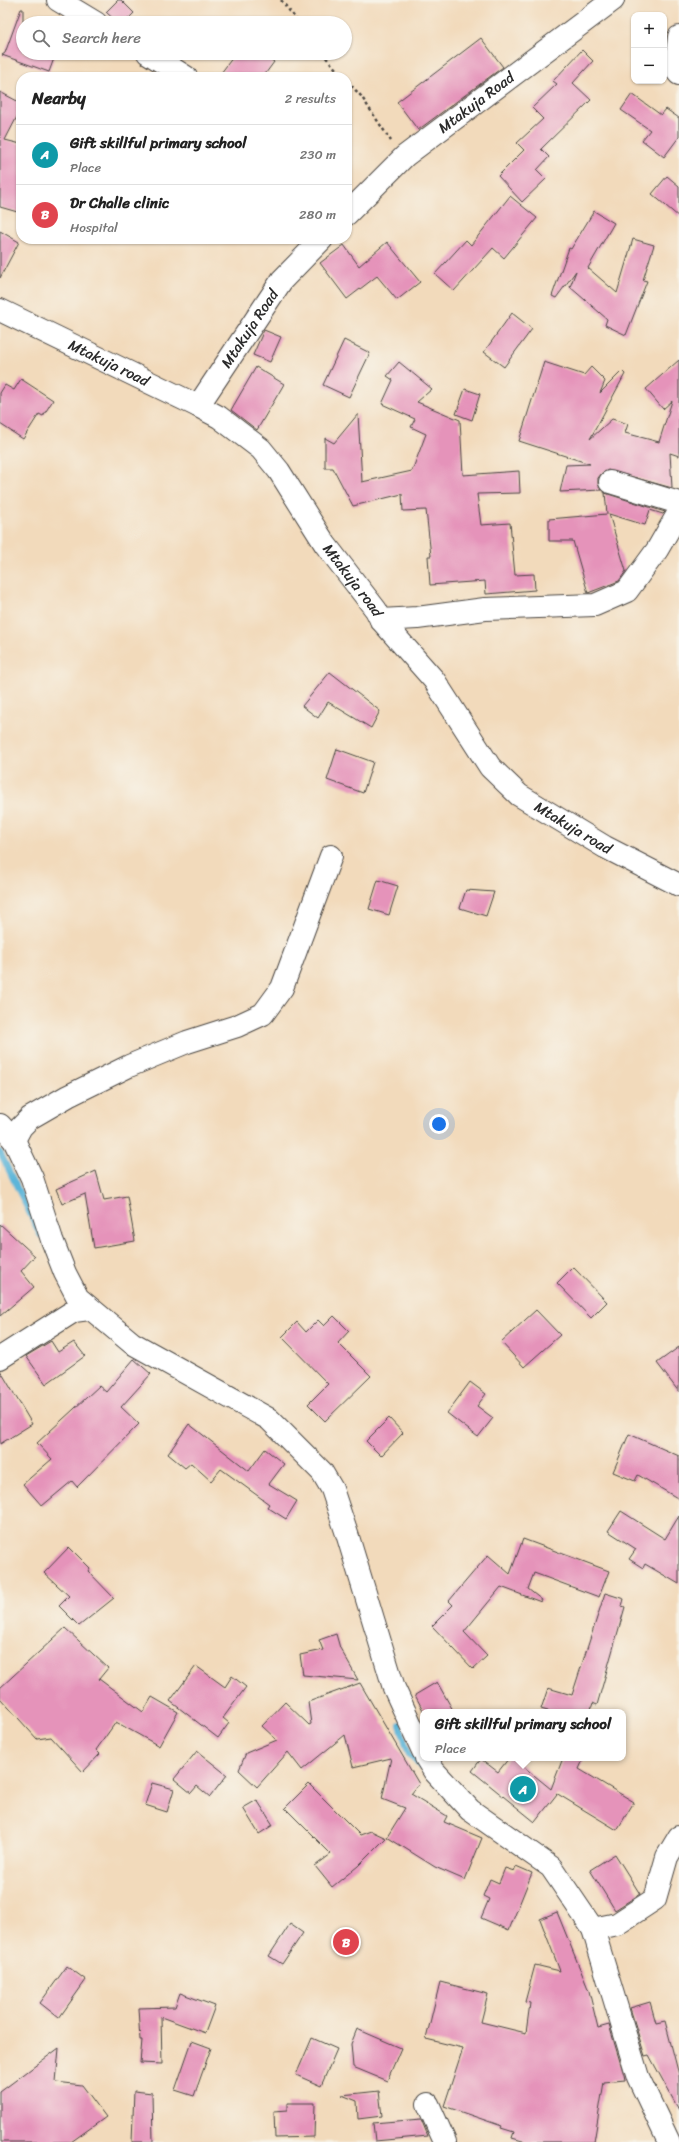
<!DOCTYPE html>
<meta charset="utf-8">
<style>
:root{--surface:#fff;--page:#f6f6f6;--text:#222;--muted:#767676;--line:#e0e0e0;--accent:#c8321e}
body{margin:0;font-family:Sriracha,sans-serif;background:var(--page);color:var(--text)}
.controls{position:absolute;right:12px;top:12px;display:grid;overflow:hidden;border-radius:8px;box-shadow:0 1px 3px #0004}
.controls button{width:36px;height:36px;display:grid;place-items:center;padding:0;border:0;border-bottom:1px solid var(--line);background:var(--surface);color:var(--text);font:20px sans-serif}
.you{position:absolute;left:439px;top:1124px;width:14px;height:14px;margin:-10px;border:3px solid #fff;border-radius:50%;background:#1a73e8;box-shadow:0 0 0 6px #1a73e833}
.badge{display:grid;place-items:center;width:26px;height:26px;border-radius:50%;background:var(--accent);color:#fff;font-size:13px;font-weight:700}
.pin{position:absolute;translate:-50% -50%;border:2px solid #fff;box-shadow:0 1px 4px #0006}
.popup{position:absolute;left:420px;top:1709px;width:206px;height:52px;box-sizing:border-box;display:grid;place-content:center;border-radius:8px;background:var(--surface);filter:drop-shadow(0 1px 3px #0005);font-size:13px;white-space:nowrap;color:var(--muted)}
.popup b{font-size:15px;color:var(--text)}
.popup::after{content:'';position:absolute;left:50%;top:100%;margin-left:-8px;border:8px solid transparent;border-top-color:var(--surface)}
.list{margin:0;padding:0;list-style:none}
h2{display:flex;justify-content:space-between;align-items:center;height:52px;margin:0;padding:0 16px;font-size:17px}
h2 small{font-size:13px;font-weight:400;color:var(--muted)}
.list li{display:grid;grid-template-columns:26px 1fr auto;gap:12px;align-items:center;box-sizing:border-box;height:60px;padding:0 16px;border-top:1px solid var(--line)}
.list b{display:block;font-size:15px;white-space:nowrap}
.list p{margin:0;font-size:13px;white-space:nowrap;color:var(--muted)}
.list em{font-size:13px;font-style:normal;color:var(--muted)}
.icon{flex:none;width:22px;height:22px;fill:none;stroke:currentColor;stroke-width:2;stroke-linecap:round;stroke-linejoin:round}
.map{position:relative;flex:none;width:679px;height:2142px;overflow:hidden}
.search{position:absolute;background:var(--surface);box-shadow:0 1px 3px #0004;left:16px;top:16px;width:336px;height:44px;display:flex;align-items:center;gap:10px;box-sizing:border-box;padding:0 14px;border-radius:22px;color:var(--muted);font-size:15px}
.panel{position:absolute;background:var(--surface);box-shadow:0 1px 3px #0004;left:16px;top:72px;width:336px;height:172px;border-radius:16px}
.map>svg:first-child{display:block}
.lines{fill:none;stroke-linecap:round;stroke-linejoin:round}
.stream{stroke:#5cb5d9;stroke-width:6}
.building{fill:#e593ba}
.minor-casing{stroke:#494541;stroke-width:24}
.path{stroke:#494541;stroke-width:2.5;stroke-dasharray:3 3;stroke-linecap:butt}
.minor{stroke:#fff;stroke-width:22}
.labels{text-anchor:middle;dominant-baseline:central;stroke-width:3.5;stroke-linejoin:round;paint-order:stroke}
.street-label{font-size:15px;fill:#2b2b2b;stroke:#f7f3e8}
</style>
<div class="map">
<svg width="679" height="2142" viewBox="0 0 679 2142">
<rect width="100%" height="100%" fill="#f7f3e8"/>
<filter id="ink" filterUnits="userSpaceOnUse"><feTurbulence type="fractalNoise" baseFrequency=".025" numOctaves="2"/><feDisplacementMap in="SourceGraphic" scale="8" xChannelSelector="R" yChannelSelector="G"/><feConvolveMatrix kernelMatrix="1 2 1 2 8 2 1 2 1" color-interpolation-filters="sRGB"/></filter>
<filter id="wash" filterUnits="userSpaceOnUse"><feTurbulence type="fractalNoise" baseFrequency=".012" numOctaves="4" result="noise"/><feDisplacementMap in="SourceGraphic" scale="16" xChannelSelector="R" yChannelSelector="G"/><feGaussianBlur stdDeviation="0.9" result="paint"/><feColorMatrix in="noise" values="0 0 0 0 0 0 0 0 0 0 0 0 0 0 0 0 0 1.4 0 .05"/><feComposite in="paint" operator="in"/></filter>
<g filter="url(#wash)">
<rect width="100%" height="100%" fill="#f2dabb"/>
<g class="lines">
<g class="stream">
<path d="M 0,1152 L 40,1235"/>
<path d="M 400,1725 L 409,1755 L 421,1767"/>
</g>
</g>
<g id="blocks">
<g class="building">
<path d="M 118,0 L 121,0 L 134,13 L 124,23 L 118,23 L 106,12 Z"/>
<path d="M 21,9 L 23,9 L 23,53 L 56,53 L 49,72 L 2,55 L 5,53 Z"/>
<path d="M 481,38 L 503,67 L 418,130 L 397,102 Z"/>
<path d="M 582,50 L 593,61 L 573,83 L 591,100 L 541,149 L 549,157 L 537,170 L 546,179 L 522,202 L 498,176 L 524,150 L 517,143 L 543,119 L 532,108 L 557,84 L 553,81 Z"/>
<path d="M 236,53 L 263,53 L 274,62 L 263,77 L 218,77 Z"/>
<path d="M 0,92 L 21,103 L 21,109 L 5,140 L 21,144 L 21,213 L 0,207 Z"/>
<path d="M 632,94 L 661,115 L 666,109 L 679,118 L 679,137 L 664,157 L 642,140 L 650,130 L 621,110 Z"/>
<path d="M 667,176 L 679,186 L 679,217 L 652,194 Z"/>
<path d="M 510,196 L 537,218 L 504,258 L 493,248 L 454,291 L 435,274 L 466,240 L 471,245 Z"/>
<path d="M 594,211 L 614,223 L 588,268 L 617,293 L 633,239 L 654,245 L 643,280 L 647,281 L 626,335 L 605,325 L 607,319 L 570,287 L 576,271 L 556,298 L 552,296 L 569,248 L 571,249 Z"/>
<path d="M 0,231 L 19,242 L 0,278 Z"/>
<path d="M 387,242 L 420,282 L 397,300 L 377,276 L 347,299 L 320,263 L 344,245 L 359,266 Z"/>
<path d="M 512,313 L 532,329 L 504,367 L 484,352 Z"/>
<path d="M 264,330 L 281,337 L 270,362 L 253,355 Z"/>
<path d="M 344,340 L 370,353 L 349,397 L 323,385 Z"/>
<path d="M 679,360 L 679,456 L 670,453 L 672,488 L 608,470 L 602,473 L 598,478 L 598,484 L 601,490 L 560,492 L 566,465 L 590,464 L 519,441 L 544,362 L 584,375 L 591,367 L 605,381 L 600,393 L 622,371 L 625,374 L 590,439 L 612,419 L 628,424 L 625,433 L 659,442 L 672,401 L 663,409 L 646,389 Z"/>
<path d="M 399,362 L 432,389 L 417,402 L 460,420 L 463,475 L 519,471 L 520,493 L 477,494 L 481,525 L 510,523 L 515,575 L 534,574 L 535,590 L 486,594 L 485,581 L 430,585 L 428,556 L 431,556 L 426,510 L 403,511 L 402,494 L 353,506 L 333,468 L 325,468 L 325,438 L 334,443 L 358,414 L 362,482 L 412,471 L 426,434 L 411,427 L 415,419 L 382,404 L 393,380 L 387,376 Z"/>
<path d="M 256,367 L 284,384 L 257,430 L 231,410 Z"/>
<path d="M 21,379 L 53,400 L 43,416 L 39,414 L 23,439 L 0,424 L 0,393 L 5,385 L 14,390 Z"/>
<path d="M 465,389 L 480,394 L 472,420 L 456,414 Z"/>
<path d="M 605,493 L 665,512 L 663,514 L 650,510 L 645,525 L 609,514 L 626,571 L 619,581 L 588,593 L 573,541 L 549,541 L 549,519 L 607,514 Z"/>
<path d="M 330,672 L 380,711 L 371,728 L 328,702 L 318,718 L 302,706 Z"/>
<path d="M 337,749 L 373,762 L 363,793 L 327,780 Z"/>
<path d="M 378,880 L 398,886 L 389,915 L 369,909 Z"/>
<path d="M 466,890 L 494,892 L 486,916 L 460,908 Z"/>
<path d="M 96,1171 L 104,1200 L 127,1196 L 135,1241 L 94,1248 L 85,1194 L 62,1204 L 56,1189 Z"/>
<path d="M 0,1224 L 35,1256 L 21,1271 L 34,1287 L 0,1316 Z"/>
<path d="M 573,1267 L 607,1302 L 591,1318 L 557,1283 Z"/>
<path d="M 536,1310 L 560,1335 L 524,1367 L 501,1342 Z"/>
<path d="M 334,1316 L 349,1331 L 338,1343 L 371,1376 L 325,1421 L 308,1404 L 328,1384 L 282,1337 L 297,1322 L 306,1332 L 318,1320 L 324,1326 Z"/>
<path d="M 51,1341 L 58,1352 L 74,1342 L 85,1356 L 46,1384 L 26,1356 Z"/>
<path d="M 679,1347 L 679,1392 L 657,1363 Z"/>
<path d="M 134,1359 L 151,1374 L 121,1407 L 139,1424 L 77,1487 L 72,1481 L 42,1506 L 23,1484 L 52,1459 L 37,1443 L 99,1386 L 106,1392 Z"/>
<path d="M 0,1370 L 32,1424 L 0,1444 Z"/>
<path d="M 470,1382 L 486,1394 L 477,1406 L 493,1418 L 478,1437 L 447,1413 Z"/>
<path d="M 389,1418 L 403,1433 L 381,1456 L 366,1441 Z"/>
<path d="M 189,1424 L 249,1471 L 265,1449 L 284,1464 L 269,1484 L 297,1501 L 286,1519 L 267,1507 L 269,1504 L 221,1469 L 211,1481 L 191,1463 L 185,1468 L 168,1454 Z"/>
<path d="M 629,1434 L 679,1456 L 679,1499 L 638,1475 L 635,1481 L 613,1472 Z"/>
<path d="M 621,1511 L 665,1539 L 679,1516 L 679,1584 L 645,1564 L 643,1568 L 629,1559 L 636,1549 L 608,1531 Z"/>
<path d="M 523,1539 L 609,1571 L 599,1597 L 534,1573 L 528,1589 L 542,1600 L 541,1602 L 501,1587 L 464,1632 L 487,1656 L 473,1669 L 432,1626 L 453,1605 L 449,1601 L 488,1555 L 510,1574 Z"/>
<path d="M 69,1547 L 90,1568 L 88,1571 L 114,1598 L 79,1626 L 59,1606 L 69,1596 L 44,1573 Z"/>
<path d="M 605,1593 L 624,1599 L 622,1606 L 625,1607 L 597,1705 L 593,1703 L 590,1712 L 551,1712 L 541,1709 L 548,1688 L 572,1695 Z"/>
<path d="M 65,1628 L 108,1668 L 99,1679 L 143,1712 L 152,1697 L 178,1712 L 159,1746 L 116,1722 L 96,1750 L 100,1754 L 83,1772 L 51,1737 L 37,1739 L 0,1698 L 0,1688 Z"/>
<path d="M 336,1634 L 340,1648 L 358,1680 L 303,1675 L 300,1655 L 323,1650 L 319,1640 Z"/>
<path d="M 196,1666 L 225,1687 L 232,1676 L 246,1687 L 223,1718 L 229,1723 L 218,1738 L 170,1701 Z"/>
<path d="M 437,1682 L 454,1712 L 424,1712 L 415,1695 Z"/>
<path d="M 360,1683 L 419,1784 L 411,1794 L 447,1816 L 444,1822 L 482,1838 L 465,1880 L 435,1867 L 387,1837 L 405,1808 L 382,1799 L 391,1758 L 353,1767 L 345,1735 L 302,1770 L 288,1752 L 257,1787 L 239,1770 L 246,1753 L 277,1740 L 262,1726 L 285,1702 L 309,1725 L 311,1724 L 308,1702 Z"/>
<path d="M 197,1751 L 227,1775 L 210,1797 L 197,1786 L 191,1793 L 174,1779 Z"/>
<path d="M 509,1758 L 513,1758 L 551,1789 L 563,1758 L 584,1758 L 579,1769 L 634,1802 L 617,1830 L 556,1793 L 557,1794 L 535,1822 L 472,1771 L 481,1759 L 498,1772 Z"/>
<path d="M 152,1783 L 174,1789 L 167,1812 L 145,1805 Z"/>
<path d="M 309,1784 L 360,1835 L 371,1831 L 386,1838 L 358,1866 L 332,1887 L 315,1866 L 331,1854 L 285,1808 Z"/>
<path d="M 257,1800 L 273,1825 L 259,1834 L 243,1808 Z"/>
<path d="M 615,1854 L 640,1894 L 615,1910 L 590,1870 Z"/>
<path d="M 516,1866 L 532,1873 L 509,1930 L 481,1918 L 489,1899 L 483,1896 L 490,1879 L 499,1883 L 505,1868 L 514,1871 Z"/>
<path d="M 557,1912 L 589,1991 L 598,2028 L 609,2025 L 624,2075 L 625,2080 L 604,2082 L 594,2142 L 526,2142 L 512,2138 L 514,2132 L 501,2128 L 502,2126 L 444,2106 L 463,2048 L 426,2039 L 440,1982 L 488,1994 L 481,2022 L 526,2033 L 530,2003 L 525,2002 L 535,1965 L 560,1971 L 540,1919 Z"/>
<path d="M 290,1924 L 303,1933 L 282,1964 L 269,1956 Z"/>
<path d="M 67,1966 L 86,1980 L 59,2018 L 40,2003 Z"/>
<path d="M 180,1993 L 215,2006 L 205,2033 L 161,2017 L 162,2064 L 140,2063 L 142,2040 L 140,2040 L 138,2008 L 175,2007 Z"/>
<path d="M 650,2002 L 656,2023 L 665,2021 L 679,2075 L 679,2110 L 649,2055 L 645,2056 L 630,2008 Z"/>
<path d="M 357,2029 L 401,2048 L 387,2081 L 353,2067 L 351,2044 Z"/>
<path d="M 312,2038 L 337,2049 L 321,2086 L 296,2075 Z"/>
<path d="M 192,2041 L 211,2048 L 194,2096 L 175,2090 Z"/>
<path d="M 59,2048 L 56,2082 L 82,2085 L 106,2117 L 71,2142 L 0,2142 L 0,2092 Z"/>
<path d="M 134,2091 L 152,2093 L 153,2142 L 132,2142 Z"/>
<path d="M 379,2091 L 382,2116 L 358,2119 L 357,2101 L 342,2095 Z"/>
<path d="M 287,2103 L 315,2103 L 314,2137 L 275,2138 L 274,2111 L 287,2110 Z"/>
<path d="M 421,2119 L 428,2136 L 375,2141 L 373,2123 Z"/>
</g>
</g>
</g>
<g filter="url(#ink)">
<use href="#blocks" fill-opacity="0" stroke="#494541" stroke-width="1"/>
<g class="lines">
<defs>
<g id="minor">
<path d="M 58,0 L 96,23"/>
<path d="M 679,37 L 675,69 L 679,74"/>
<path d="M 148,53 L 186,77"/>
<path id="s1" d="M 347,214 L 405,156 L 613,0"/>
<path id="s2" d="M 0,310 L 198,406 L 219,417 L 261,449 L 279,471 L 325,544 L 376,610 L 381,620 L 434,680 L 490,767 L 519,795 L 605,847 L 679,885"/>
<path id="s3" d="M 198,406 L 282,280 L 322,239"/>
<path d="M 610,482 L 679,503"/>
<path d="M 381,620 L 417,618 L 485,609 L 595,605 L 627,591 L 657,550 L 679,512"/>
<path d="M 0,1125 L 14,1140 L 32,1178 L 52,1240 L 65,1273 L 78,1298 L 132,1343 L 269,1419 L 322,1472 L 332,1489 L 348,1537 L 394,1688 L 423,1751"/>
<path d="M 14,1140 L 21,1127 L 30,1118 L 68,1096 L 129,1066 L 187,1042 L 237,1026 L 263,1014 L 282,988 L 331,856"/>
<path d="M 0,1358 L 74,1311 L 89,1309"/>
<path d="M 426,1758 L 434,1771 L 470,1810 L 551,1867 L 593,1929 L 638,2077 L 669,2142"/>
<path d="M 593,1929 L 617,1924 L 655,1899 L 667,1857 L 679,1837"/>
<path d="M 428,2104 L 445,2142"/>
</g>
</defs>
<use href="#minor" class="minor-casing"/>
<g class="path">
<path d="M 281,0 L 299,23"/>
<path d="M 322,53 L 343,77"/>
<path d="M 347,81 L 361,96 L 391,141"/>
</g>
<use href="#minor" class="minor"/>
</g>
</g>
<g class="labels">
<g class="street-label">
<text stroke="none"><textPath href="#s1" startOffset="171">Mtakuja Road</textPath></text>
<text stroke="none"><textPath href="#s3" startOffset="93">Mtakuja Road</textPath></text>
<text stroke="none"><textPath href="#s2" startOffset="121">Mtakuja road</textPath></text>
<text stroke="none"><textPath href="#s2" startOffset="457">Mtakuja road</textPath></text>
<text stroke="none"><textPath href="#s2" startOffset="793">Mtakuja road</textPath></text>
</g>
</g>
</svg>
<div class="controls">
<button>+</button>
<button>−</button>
</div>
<div class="you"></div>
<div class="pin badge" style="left:523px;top:1789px;background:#0f9aa8">A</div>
<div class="popup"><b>Gift skillful primary school</b>Place</div>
<div class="pin badge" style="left:346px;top:1942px;background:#e0444e">B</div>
<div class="search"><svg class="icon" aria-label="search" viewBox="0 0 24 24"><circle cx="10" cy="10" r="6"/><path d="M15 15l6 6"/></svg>Search here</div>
<section class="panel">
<h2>Nearby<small>2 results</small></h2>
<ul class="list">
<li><span class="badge" style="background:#0f9aa8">A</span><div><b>Gift skillful primary school</b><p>Place</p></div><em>230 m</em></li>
<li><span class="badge" style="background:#e0444e">B</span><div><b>Dr Challe clinic</b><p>Hospital</p></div><em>280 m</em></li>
</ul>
</section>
</div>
